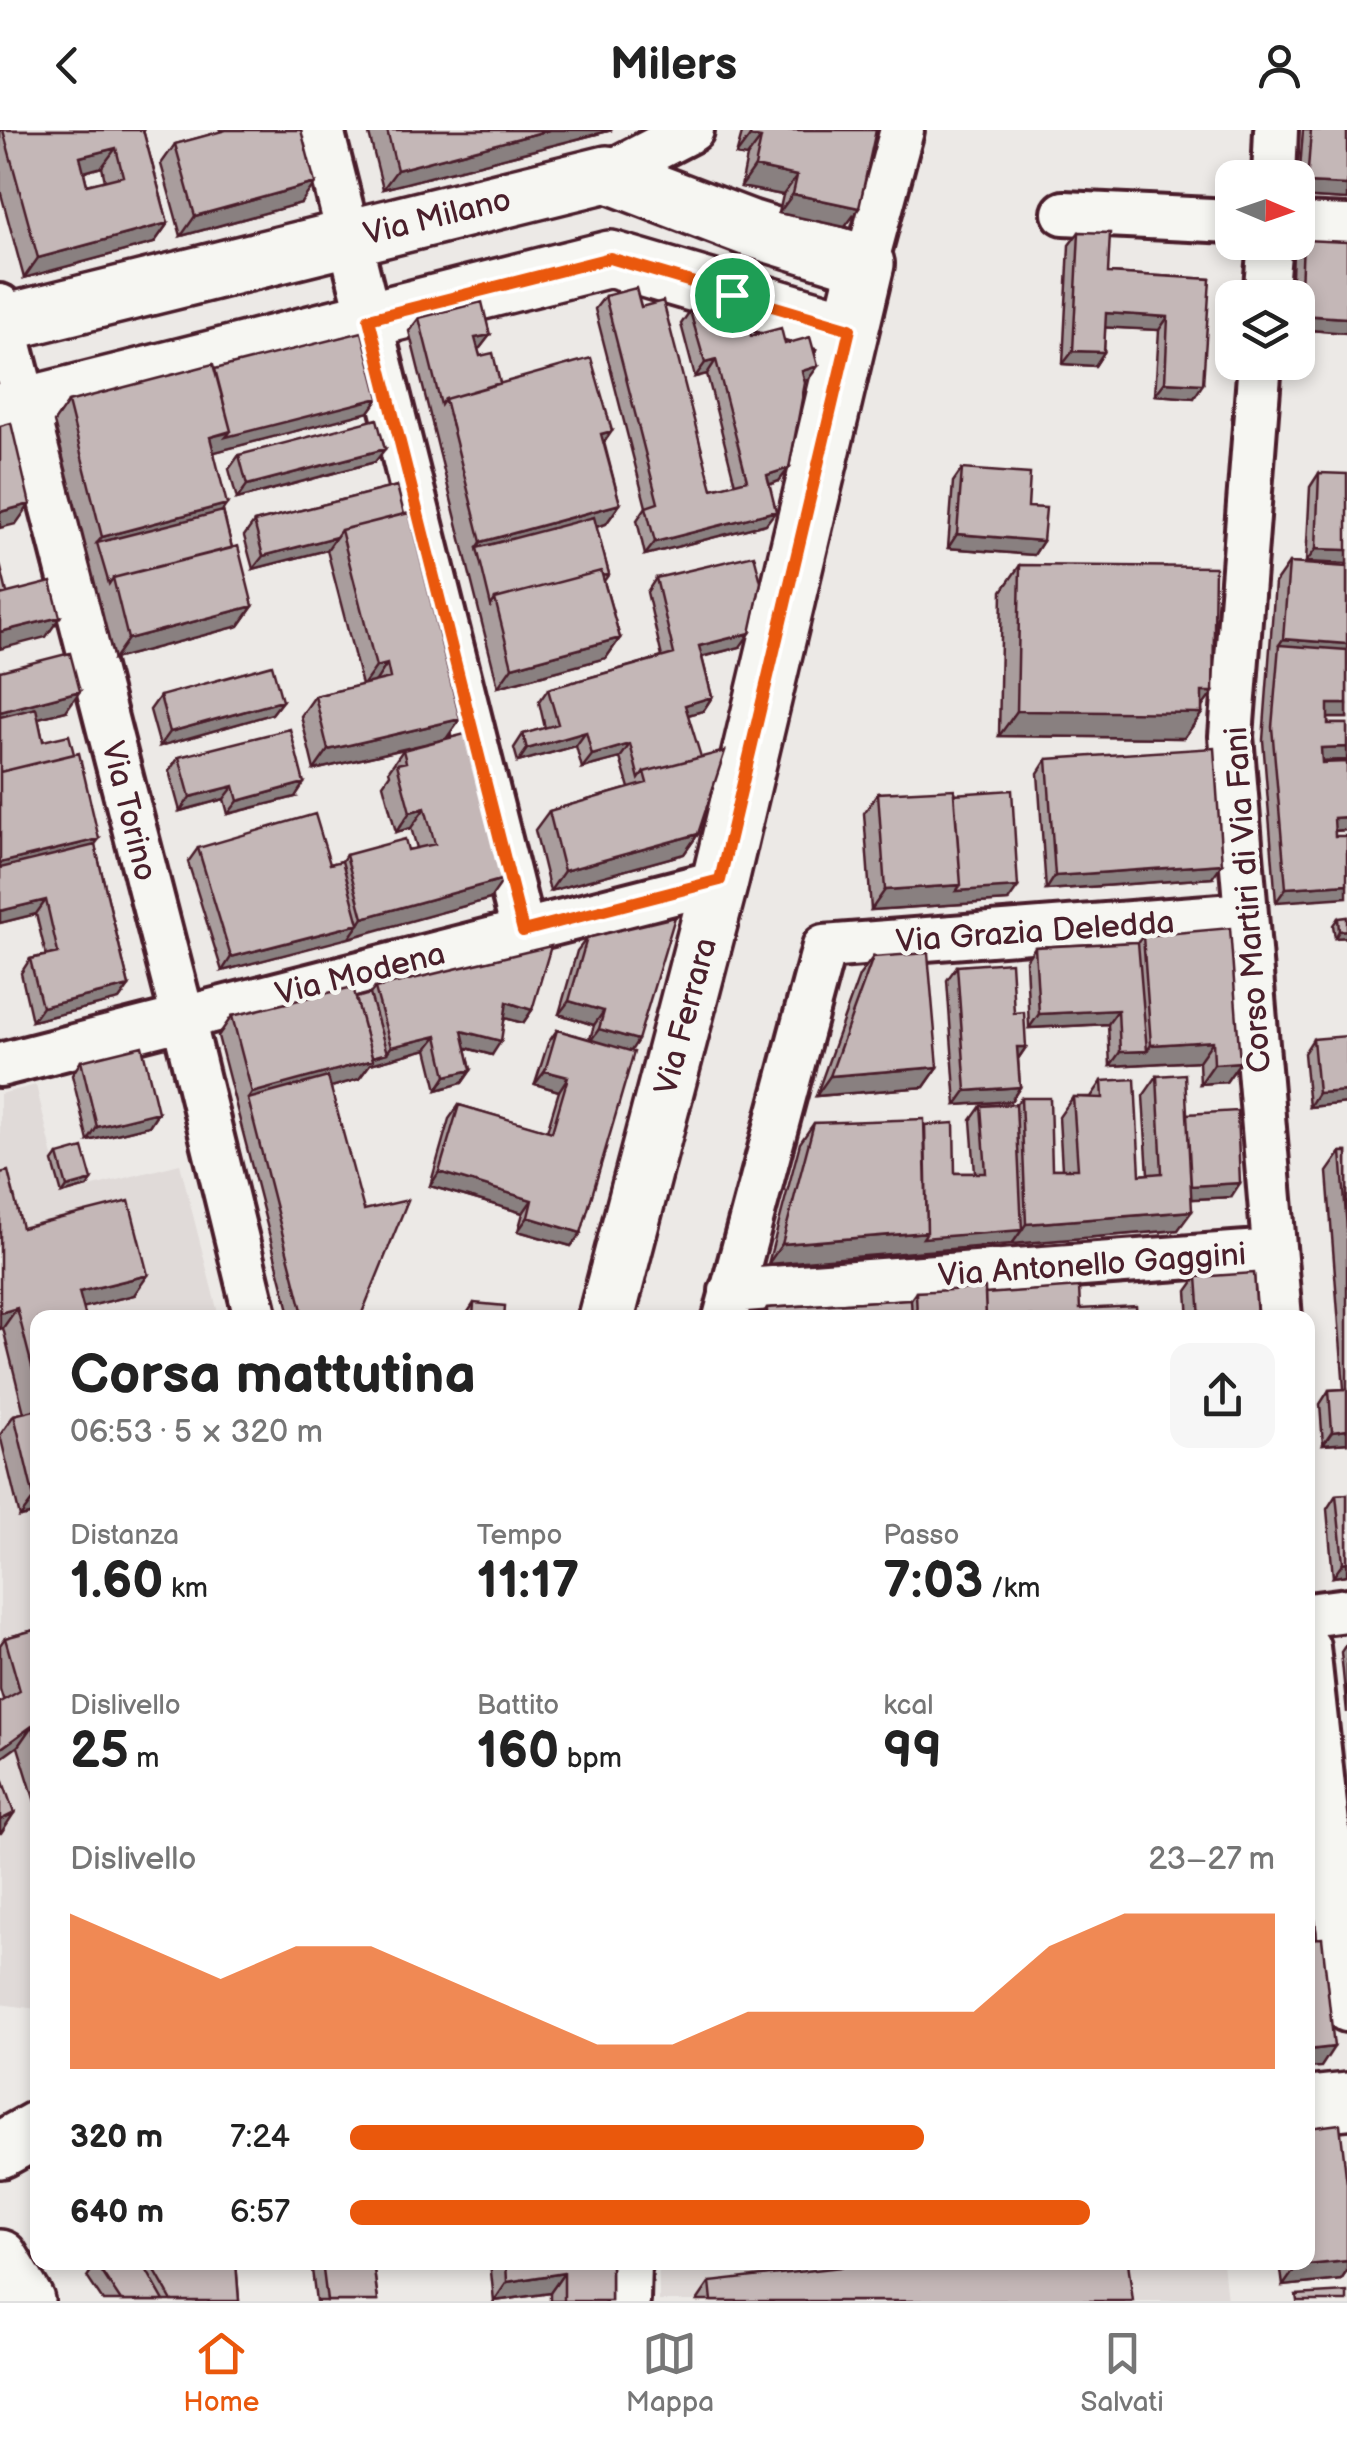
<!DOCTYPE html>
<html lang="it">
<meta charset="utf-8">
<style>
:root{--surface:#fff;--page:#f6f6f6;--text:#222;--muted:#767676;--line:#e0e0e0;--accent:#ea580c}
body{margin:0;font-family:"Balsamiq Sans",sans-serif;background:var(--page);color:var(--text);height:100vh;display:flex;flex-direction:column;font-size:38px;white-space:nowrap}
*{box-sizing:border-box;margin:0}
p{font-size:32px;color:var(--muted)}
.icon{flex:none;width:55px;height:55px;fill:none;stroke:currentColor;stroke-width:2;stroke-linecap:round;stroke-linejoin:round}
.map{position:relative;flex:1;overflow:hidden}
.panel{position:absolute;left:30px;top:1180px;width:1285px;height:960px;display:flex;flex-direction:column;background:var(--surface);border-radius:20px;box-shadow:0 5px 15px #0003}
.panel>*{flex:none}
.needle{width:65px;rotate:92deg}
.controls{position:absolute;left:1215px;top:30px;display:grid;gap:20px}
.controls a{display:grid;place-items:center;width:100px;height:100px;border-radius:20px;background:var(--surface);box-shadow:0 5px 15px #0003;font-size:50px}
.pin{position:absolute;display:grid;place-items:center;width:85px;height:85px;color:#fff;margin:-42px;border:5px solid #fff;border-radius:50%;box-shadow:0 2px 10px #0007}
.round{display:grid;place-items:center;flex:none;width:105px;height:105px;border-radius:20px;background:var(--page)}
.head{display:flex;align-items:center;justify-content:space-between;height:170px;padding:0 40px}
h1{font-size:55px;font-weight:800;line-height:75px}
.stats{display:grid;grid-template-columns:repeat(3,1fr);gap:15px;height:170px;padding:10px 40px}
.stats div{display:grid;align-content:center}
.stats b{font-size:50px;font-weight:800}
.stats small{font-size:28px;font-weight:400}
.stats p{font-size:28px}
.chart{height:280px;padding:20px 40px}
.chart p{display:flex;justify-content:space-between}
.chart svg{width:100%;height:180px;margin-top:10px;fill:var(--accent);opacity:.7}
ul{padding:0 40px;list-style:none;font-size:32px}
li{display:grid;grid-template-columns:160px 120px 1fr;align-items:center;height:75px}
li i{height:25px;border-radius:12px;background:var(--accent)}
header{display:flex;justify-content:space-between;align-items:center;height:130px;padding:0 40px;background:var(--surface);font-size:45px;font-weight:800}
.menu{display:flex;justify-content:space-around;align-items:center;height:140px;border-top:2px solid var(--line);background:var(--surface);font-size:28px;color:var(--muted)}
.menu a{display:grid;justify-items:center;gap:5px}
.menu .selected{color:var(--accent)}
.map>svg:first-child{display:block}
</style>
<header><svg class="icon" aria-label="back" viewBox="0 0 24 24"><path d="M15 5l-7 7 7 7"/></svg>Milers<svg class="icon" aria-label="person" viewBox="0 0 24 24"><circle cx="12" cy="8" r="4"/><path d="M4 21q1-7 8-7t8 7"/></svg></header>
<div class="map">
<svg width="1347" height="2171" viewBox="0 0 1347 2171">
<rect width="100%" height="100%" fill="#ece9e6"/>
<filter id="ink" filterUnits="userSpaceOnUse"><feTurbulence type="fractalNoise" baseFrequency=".01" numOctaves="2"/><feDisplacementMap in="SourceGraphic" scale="20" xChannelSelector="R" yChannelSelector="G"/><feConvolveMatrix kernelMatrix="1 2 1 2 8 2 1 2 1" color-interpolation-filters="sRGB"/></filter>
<g filter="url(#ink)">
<path fill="#e0dad8" d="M36 955 62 1064 180 1034 219 1187 38 1188 37 1879 0 1874V964Z
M659 2132 1223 2133 1227 2171H659Z"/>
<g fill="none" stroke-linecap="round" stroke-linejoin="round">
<defs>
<path id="street" d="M322 0 523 801
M607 44 692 0
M1274 48 1276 0
M1064 83 1232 91
M1298 95 1347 97
M866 134 902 0
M1265 168 1270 112
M0 176 183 888 256 1188
M1260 232 1231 606 1280 1188
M0 935 720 751
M731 1161 1274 1121
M725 1188 824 817 1246 784
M1308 1485 1347 1480
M1308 1517 1347 1880
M628 2171 629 2132"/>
<path id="secondary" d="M0 194 607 44 749 98 866 134 720 751 606 1188
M0 282 610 129 850 199
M1308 1975 1347 1971
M0 2020 38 1999
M0 2128 26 2171"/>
</defs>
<use href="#street" stroke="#4a1f2b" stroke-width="50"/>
<use href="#secondary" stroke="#4a1f2b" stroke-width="62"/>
<use href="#street" stroke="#f6f6f2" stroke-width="42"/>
<use href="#secondary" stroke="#f6f6f2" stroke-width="55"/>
</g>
<path fill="#a99d9d" stroke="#4a1f2b" stroke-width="2.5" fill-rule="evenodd" d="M0 0H143L168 93 154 113 24 148 0 60ZM102 37 105 51 87 55 84 42Z
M220 0H301V73L181 106 161 34 175 14 221 2Z
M368 0H612L383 59Z
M743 0H876L845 97 779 83 783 65 741 57 747 27 736 25Z
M1303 0H1347V70L1298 67Z
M1079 102 1108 143 1210 149 1194 268 1155 265 1159 200 1105 197 1104 222 1095 236 1063 234 1069 115Z
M1303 110 1347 203 1298 199V168H1291L1293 123Z
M605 166 641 177 712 359 735 354 707 244 695 247 681 194 690 181 722 193 751 206 785 214 808 250 804 251 789 338 779 351 769 355 766 394 645 425 637 390 646 377 595 179Z
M419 188 490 205 480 218 478 219 480 226 500 253 604 312 620 374 606 394 596 397 609 444 604 451 620 508 606 528 498 557 409 201Z
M215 239 379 268 369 282 214 322 223 381 232 418 253 476 239 496 114 529 54 292 68 272Z
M239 325 375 332 237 369 229 339Z
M962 339 1028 377 1043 411 1034 425 948 418 953 352Z
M1319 343 1347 434 1306 432 1310 357Z
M397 356 447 608 490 769 222 841 188 732 198 718 330 734 342 731 346 725 408 720 417 718 411 698 396 702 383 654 390 644 389 640 403 620 434 612 314 640 301 586 315 566 362 555 327 420 253 439 244 406 254 392Z
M1289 433 1347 437V588H1328V594H1347V630L1322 631V633L1347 632V700L1335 701 1276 772 1263 610 1275 453Z
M1020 435 1202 578V583L1184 608 999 606 1002 461Z
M656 448 740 517 702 527 712 567 703 581 688 585 698 704 684 724 550 761 535 700 549 681 629 658 620 628 582 638 576 616 518 632 514 618 523 604 545 598 539 572 548 559 662 527 647 462Z
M0 541 66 581 38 588 43 611 95 715 129 856 119 870 32 891 21 843 30 829 46 825 36 784 0 793Z
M160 566 282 571 272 584 160 616 150 580Z
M179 627 295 667 228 684 224 669 180 681 169 641Z
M1047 629 1212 748 1046 760 1038 643Z
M878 663 954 664 1008 771 871 780 864 683Z
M1338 788 1347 807 1335 808 1333 795Z
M1143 806 1240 932 1226 952 1200 954 1199 931 1110 936 1108 894 1029 898 1026 830 1035 817 1138 812Z
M587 808 631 921 581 1103 571 1116 518 1101 523 1083 430 1056 449 989 459 975 547 1001 559 961 535 954 548 913 557 900 590 909 594 895 559 884 577 821Z
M873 827 938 937 924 957 816 966 859 846Z
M957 836 1014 883 1026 917 1018 929 1020 957 1011 971 956 975 947 850Z
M375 858 532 880 523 893 505 888 492 925 466 918 471 940 462 953 437 960 427 919 370 934 359 949 331 957 360 1188H291L218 906 232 886 356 868 370 864Z
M1313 909 1347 973 1309 977 1304 923Z
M81 931 158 982 149 996 88 1011 72 945Z
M1157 946 1187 984 1231 1067 1191 1069 1178 1100 768 1134 800 1013 814 993 925 995 955 1043H975L971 990 981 976 1016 974 1021 968 1052 1039H1062L1059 987 1073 967H1091L1102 951 1140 1045 1148 1044 1143 966Z
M1341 1022H1347V1313L1323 1315 1320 1274 1329 1260 1344 1259 1327 1042Z
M58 1025 92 1050 87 1057 62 1064 53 1032Z
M22 1098 134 1165 38 1188V1383L20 1387 0 1305 14 1285 24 1283 3 1198Z
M1197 1147 1257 1188H1189L1187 1161Z
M916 1162 985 1164 1137 1188H760L767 1178 911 1169Z
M474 1173 504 1188H464Z
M1347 1364V1445L1333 1447 1327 1379 1336 1365Z
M38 1499V1675H36L0 1559V1515L5 1508Z
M1347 1513V1583L1341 1522Z
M1347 2054V2141L1341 2150 1283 2156 1280 2132H1308Z
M102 2132H236L239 2171H103L87 2147 96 2133Z
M311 2132H373L378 2171H316Z
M490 2132H611V2171H550V2163L494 2171Z
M710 2152 1133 2171H697Z"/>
<path fill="#898080" stroke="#4a1f2b" stroke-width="2.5" d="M550 0H612L383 59 397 40Z
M750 6 761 8 747 27 736 25Z
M116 18 102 37 66 47 80 27Z
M755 37 797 46 783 65 741 57Z
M315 53 301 73 181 106 195 86Z
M1307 53 1347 55V70L1298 67Z
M793 64 859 78 845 97 779 83Z
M168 93 154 113 24 148 38 128Z
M1106 183 1168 187 1159 200 1097 197Z
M1300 185 1347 188V203L1298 199V188Z
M490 205 480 218 465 222 475 208Z
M1073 221 1104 222 1095 236 1063 234Z
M716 230 707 244 695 247 705 233Z
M818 236 808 250 792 254 802 241Z
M1165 252 1203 254 1194 268 1155 265Z
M379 268 369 282 196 327 210 307Z
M612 301 598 321 601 304Z
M385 319 375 332 237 369 247 355Z
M789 338 779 351 757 359 767 345Z
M30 374 16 394 0 398V382Z
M227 374 213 394 97 413 102 407Z
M620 374 606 394 480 429 477 418 481 412Z
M776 381 766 394 645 425 655 412Z
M957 404 1043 411 1034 425 948 418Z
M336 407 327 420 253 439 263 426Z
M1316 419 1347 420V434L1306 432Z
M253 476 239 496 114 529 128 509Z
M60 487 46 507 0 519V502Z
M750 503 740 517 689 530 699 516Z
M620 508 606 528 498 557 512 537Z
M1283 509 1347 514V535L1279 515Z
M387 534 374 554 362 557 376 537Z
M80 561 66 581 0 598V582Z
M1202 562H1213L1198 583H1202L1184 608 999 606 1017 581Z
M712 567 703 581 676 588 685 575Z
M282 571 272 584 160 616 170 602Z
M1328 574H1347V588H1319Z
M460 589 446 609 314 640 328 620Z
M586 602 576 616 518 632 527 619Z
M630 614 620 628 582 638 592 625Z
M1347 617V630L1311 631 1321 618Z
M304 653 295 667 228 684 238 671Z
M234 656 224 669 180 681 190 667Z
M425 678 411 698 396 702 410 682Z
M1347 687V700L1324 701 1334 688Z
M698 704 684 724 550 761 564 741Z
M99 709 85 728 0 749V733Z
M1222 734 1212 748 1046 760 1055 746Z
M504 749 490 769 349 808 363 788Z
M1347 754V767L1276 772 1286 758Z
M961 755 1018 757 1008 771 871 780 885 760Z
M46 770 36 784 0 793V781Z
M359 794 349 808 222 841 231 827Z
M1347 800V807L1335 808 1339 801Z
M129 856 119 870 32 891 42 877Z
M569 871 604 881 594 895 559 884Z
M507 872 532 880 523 893 498 886Z
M1118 880 1108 894 1029 898 1039 884Z
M599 899 638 910 629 924 589 913Z
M462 901 501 911 492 925 453 914Z
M437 906 427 919 370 934 359 949 251 980 248 969 252 963 387 923 391 917Z
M1213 911 1199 931 1110 936 1120 922 1147 921 1151 915Z
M1017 917H1026L1017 930Z
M1240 932 1226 952 1200 954 1214 934Z
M938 937 924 957 816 966 830 946Z
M471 940 462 953 437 960 446 946Z
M545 941 568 947 559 961 535 954Z
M1020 957 1011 971 956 975 966 961Z
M1347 961V973L1309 977 1318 963Z
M158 982 149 996 88 1011 97 997Z
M439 1042 532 1070 523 1083 430 1056Z
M92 1050 87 1057 62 1064 67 1057Z
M1240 1053 1231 1067 1176 1070 1186 1056Z
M1192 1081 1178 1100 1012 1114 1026 1094Z
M528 1087 581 1103 571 1116 518 1101Z
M1022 1100 1012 1114 768 1134 782 1114 927 1102Z
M148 1145 134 1165 66 1182 79 1162Z
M17 1178 3 1198 0 1199V1183Z
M1347 1300V1313L1323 1315 1332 1302Z
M38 1367V1383L20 1387 34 1368Z
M1347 1432V1445L1333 1447 1343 1433Z
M32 1596 18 1616 0 1629V1619Z
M14 1683 1 1703H0V1690Z
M1334 1917 1321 1937 1308 1938V1920Z
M1347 2131V2141L1341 2150 1283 2156 1297 2136Z
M564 2143 550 2163 494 2171 507 2152Z"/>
<path fill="#c4b7b7" stroke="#4a1f2b" stroke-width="2.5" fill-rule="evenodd" d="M3 0H143L168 93 38 128ZM116 18 123 46 87 55 80 27Z
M226 0H301L315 53 195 86 175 14Z
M387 0H550L397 40Z
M752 0H876L859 78 793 64 797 46 755 37 761 8 750 6Z
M1311 0H1347V55L1307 53Z
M1079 102 1110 103 1108 143 1210 149 1203 254 1165 252 1168 187 1106 183 1104 222 1073 221Z
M1303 110 1347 112V188L1300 185Z
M636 158 641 177 663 171 712 359 747 350 716 230 705 233 690 181 717 173 722 193 746 186 751 206 781 198 785 214 810 207 818 236 802 241 805 253 789 338 767 345 776 381 655 412 646 377 658 373 605 166Z
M482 172 490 205 475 208 480 226 493 223 500 253 445 269 441 275 419 188Z
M362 202 379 268 226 307 231 301 215 239Z
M591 228 612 301 601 304 620 374 481 412 445 269Z
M213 234 231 301 210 307 227 374 102 407 68 272Z
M377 289 385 319 247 355 239 325Z
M11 293 30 374 0 382V296Z
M962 339 1030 344 1028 377 1046 378 1043 411 957 404Z
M1319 343 1347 344V420L1316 419Z
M397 356 404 384 341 400 336 407 263 426 254 392Z
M223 381 232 418 113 448 109 454 97 413Z
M409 383 460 589 328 620 315 566 390 548 387 534 376 537 341 400Z
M594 387 609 444 603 446 601 441 495 469 491 476 477 418Z
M238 416 253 476 128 509 113 448Z
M754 425 761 452 750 503 699 516 712 567 685 575 701 627 644 642 639 649 630 614 592 625 586 602 527 619 523 604 558 594 548 559 674 524 656 448Z
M1289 433 1347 437V514L1283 509Z
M0 434 7 463 0 465Z
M1020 435 1215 437 1213 562H1202V583L1017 581Z
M601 441 620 508 512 537 495 469Z
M51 452 60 487 0 502V465Z
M1279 515 1347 520V574H1328V594H1347V617L1321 618 1322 633 1347 632V687L1334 688 1335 706H1347V754L1286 758 1272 597Z
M70 523 80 561 0 582V541Z
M272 535 282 571 170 602 160 566Z
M36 578 43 611 69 605 74 624 0 642V587Z
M290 599 304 653 238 671 234 656 190 667 179 627Z
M465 604 504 749 363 788 346 725 405 709 408 720 435 714 425 678 410 682 397 634 406 632 403 620Z
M1214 618 1222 734 1055 746 1047 629Z
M725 621 698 704 564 741 549 681 647 653 644 642Z
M79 623 99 709 0 733V642Z
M954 659 961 755 885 760 878 663Z
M1012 660 1018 757 956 761 961 755 954 664Z
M315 684 330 734 342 731 359 794 231 827 198 718Z
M95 715 129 856 42 877 30 829 58 823 46 770 0 781V738Z
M675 787 638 910 599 899 604 881 569 871 587 808Z
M1347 787V800L1339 801 1338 788Z
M1230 798 1240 932 1214 934 1213 911 1151 915 1143 806Z
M1138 812 1147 921 1120 922 1118 880 1039 884 1035 817Z
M551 816 532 880 507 872 501 911 462 901 471 940 446 946 437 906 391 917 375 858Z
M928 823 938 937 830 946 873 827Z
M1011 832 1014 883 1024 882 1026 917H1017L1020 957 966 961 957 836Z
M353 857 373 930 252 963 232 886Z
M370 864 387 923 372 927 356 868Z
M557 900 634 922 581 1103 528 1087 532 1070 439 1042 459 975 552 1002 568 947 545 941Z
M1347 906V961L1318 963 1313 909Z
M142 916 158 982 97 997 81 931Z
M1185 944 1192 1081 1026 1094 1021 968H1050L1052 1039H1078L1073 967 1103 968 1102 951 1135 949 1140 1045 1162 1043 1157 946Z
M328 947 364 1080 408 1070 360 1188H304L248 969Z
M1016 974 1022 1100 923 1108 927 1102 925 995 954 993 955 1043H986L981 976Z
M1237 981 1240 1053 1191 1056 1187 984Z
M924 989 927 1102 782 1114 814 993Z
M83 1018 92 1050 67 1057 58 1025Z
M1341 1022H1347V1099Z
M8 1041 22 1098 129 1071 148 1145 79 1162 86 1188H38V1260L17 1178 0 1183V1043Z
M1254 1143 1257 1188H1200L1197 1147Z
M1079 1157 1080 1179 1136 1176 1137 1188H1032V1186L986 1188 985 1164Z
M985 1158 986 1188H917L916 1162Z
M911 1169 912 1188H767V1178Z
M474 1173 505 1176 504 1188H473Z
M1347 1259V1300L1332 1302 1329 1260Z
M38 1279V1367L34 1368 14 1285Z
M1347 1364V1432L1343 1433 1336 1365Z
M38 1499V1615L32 1596 0 1619V1572L20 1561 5 1508Z
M0 1643 14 1683 0 1690Z
M1308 1677 1315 1741 1308 1742Z
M1310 1747 1317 1808 1308 1809V1748Z
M1322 1808 1334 1917 1308 1920V1809Z
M1340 1994 1347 2054V2131L1297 2136 1296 2132H1308V1998Z
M142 2132 164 2171H121L96 2133Z
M150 2132H236L239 2171H172Z
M322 2132H373L378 2171H327Z
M506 2132H611V2171H564V2143L507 2152Z
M885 2132H1128L1133 2171H712L710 2152Z
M1347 2162V2171H1297L1296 2165Z"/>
</g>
<g fill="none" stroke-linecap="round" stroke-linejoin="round" filter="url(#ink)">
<defs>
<path id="route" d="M610 128 850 199 720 750 523 801 369 189Z"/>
</defs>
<use href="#route" stroke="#fff" stroke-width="20"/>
<use href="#route" stroke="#ea580c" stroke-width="12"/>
</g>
<g text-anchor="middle" stroke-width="9" stroke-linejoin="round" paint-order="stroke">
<g font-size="32" fill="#4a1f2b" stroke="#f6f6f2">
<text transform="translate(437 86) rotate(-14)" y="11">Via Milano</text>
<text transform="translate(130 681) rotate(76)" y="11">Via Torino</text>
<text transform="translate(1247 770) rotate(-94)" y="11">Corso Martiri di Via Fani</text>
<text transform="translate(1035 801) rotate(-4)" y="11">Via Grazia Deledda</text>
<text transform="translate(360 843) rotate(-14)" y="11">Via Modena</text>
<text transform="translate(685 886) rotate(-75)" y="11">Via Ferrara</text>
<text transform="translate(1092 1134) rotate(-4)" y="11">Via Antonello Gaggini</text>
</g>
</g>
</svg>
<div class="controls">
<a><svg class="needle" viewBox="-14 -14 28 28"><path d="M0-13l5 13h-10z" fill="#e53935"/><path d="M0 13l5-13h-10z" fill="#767676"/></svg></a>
<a><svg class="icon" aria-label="layers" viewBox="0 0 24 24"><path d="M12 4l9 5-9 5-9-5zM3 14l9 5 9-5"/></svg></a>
</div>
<div class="pin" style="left:732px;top:165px;background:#1e9e55"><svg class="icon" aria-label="arrive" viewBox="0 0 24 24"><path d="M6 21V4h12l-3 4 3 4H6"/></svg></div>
<section class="panel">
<div class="head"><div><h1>Corsa mattutina</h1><p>06:53 · 5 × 320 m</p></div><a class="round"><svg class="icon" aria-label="share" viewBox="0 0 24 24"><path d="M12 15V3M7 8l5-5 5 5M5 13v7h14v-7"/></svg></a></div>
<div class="stats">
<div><p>Distanza</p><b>1.60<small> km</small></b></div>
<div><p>Tempo</p><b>11:17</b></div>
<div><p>Passo</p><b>7:03<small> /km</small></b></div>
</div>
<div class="stats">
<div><p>Dislivello</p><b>25<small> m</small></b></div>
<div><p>Battito</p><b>160<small> bpm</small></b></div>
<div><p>kcal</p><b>99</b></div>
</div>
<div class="chart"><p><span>Dislivello</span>23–27 m</p>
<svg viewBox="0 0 160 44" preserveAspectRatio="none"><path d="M0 44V6L10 14L20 22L30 14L40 14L50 22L60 30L70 38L80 38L90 30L100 30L110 30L120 30L130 14L140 6L150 6L160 6V44z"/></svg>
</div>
<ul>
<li><b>320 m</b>7:24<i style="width:62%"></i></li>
<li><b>640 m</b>6:57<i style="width:80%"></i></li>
</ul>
</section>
</div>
<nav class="menu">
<a class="selected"><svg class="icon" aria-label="home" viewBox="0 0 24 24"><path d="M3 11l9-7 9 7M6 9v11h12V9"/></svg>Home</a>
<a><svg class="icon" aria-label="map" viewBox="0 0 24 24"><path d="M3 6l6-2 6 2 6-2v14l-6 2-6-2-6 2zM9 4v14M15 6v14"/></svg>Mappa</a>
<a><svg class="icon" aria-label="saved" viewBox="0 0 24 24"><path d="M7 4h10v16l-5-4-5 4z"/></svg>Salvati</a>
</nav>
